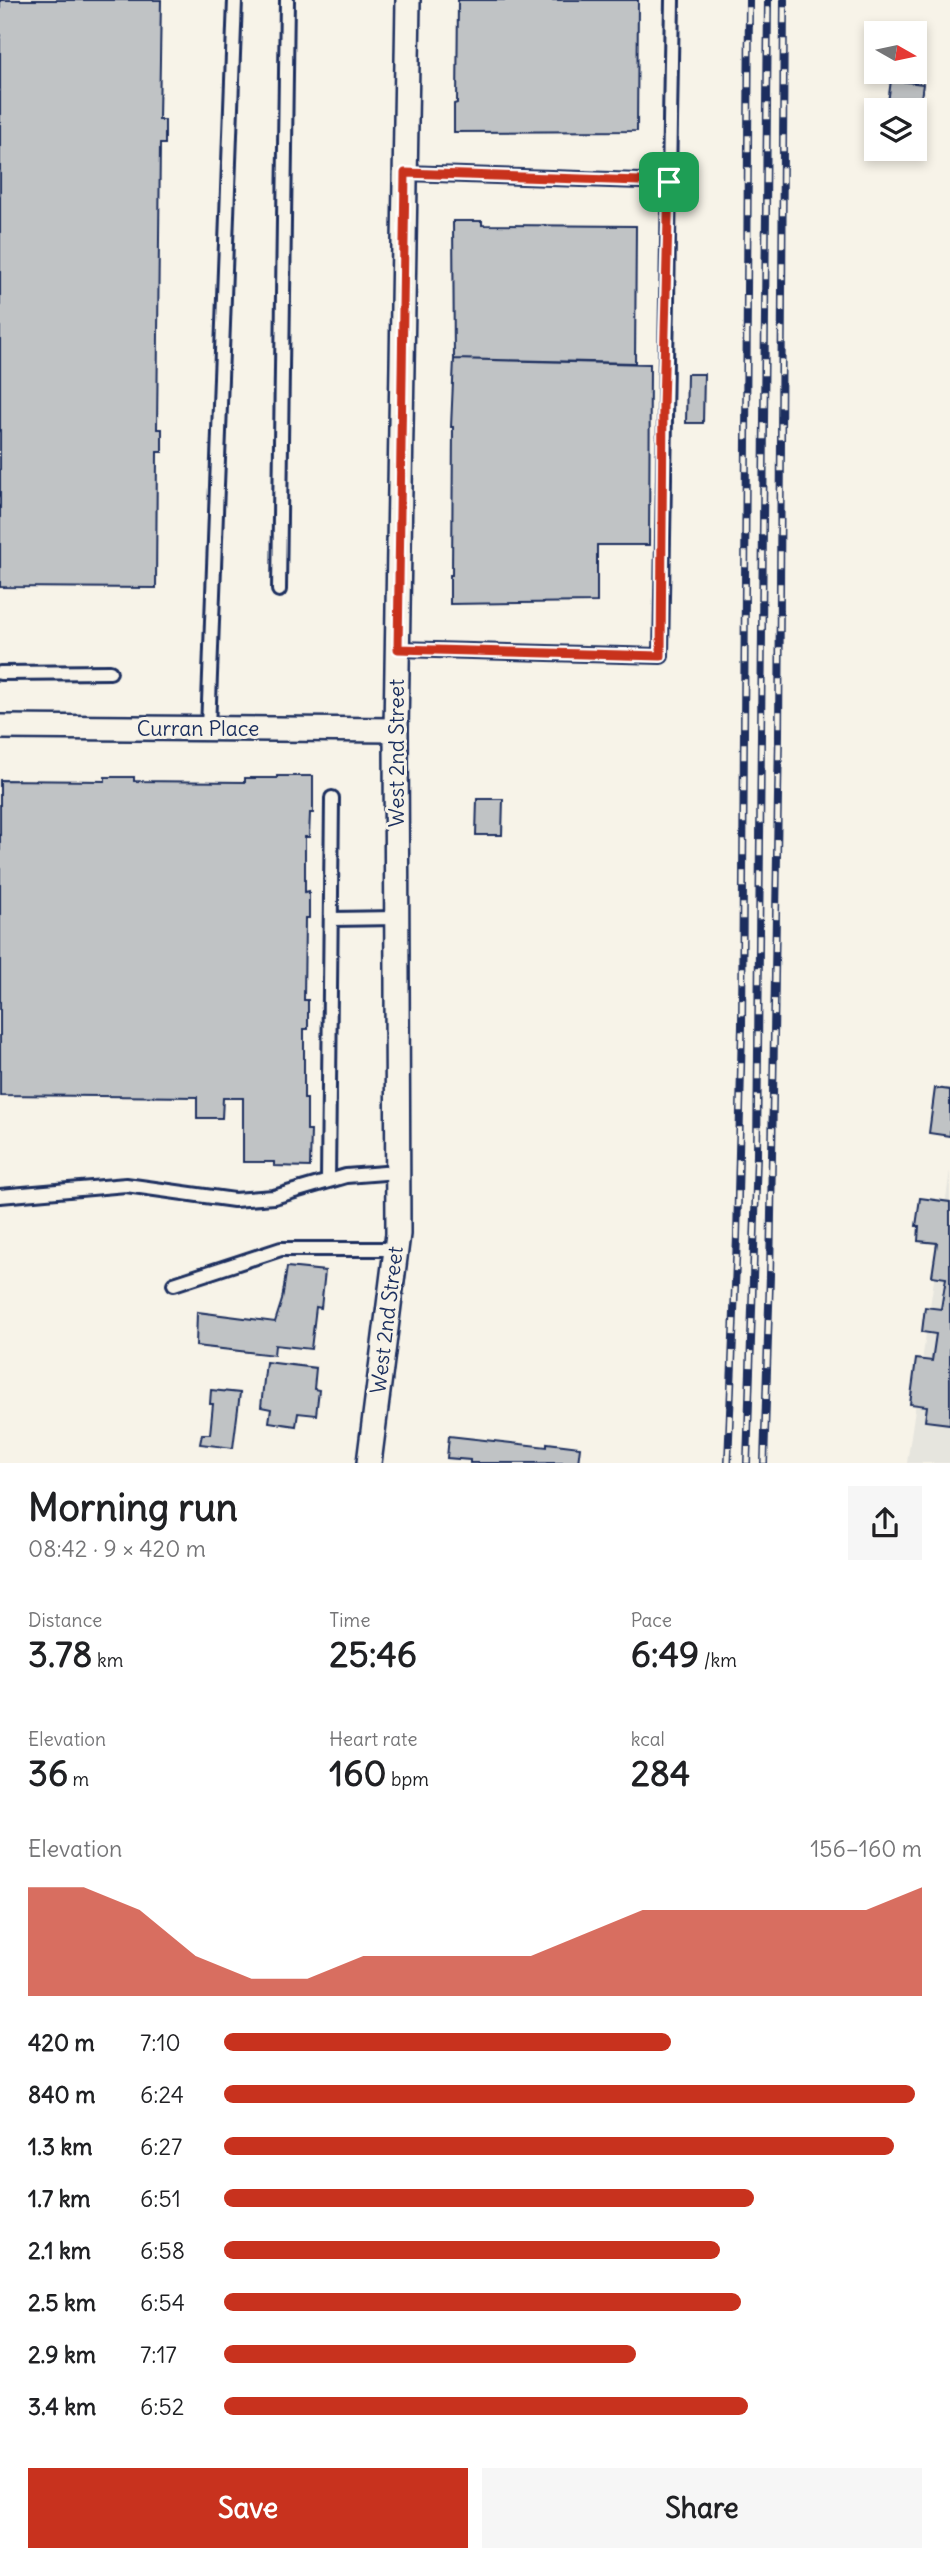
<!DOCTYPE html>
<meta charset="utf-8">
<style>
:root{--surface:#fff;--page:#f6f6f6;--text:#202124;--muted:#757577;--accent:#c8321e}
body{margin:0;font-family:Delius,sans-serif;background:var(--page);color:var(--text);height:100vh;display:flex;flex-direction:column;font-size:26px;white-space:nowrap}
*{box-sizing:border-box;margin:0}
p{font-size:23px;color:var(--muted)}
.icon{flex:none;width:38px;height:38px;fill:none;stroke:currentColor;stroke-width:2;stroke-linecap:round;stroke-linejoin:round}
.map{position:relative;height:1463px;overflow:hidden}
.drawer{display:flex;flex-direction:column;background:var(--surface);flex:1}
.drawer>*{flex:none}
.needle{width:46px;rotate:99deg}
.tools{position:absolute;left:864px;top:21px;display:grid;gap:14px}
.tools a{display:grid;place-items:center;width:63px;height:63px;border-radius:0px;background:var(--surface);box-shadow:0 4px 10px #0003;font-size:35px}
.pin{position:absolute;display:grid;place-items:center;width:60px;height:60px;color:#fff;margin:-30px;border-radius:14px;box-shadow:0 4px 10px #0006}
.round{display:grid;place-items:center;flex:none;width:74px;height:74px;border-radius:0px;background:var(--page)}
.headline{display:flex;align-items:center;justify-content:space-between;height:119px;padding:0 28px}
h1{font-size:38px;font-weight:700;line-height:52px}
.stats{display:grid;grid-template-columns:repeat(3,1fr);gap:10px;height:119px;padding:7px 28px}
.stats div{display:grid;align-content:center}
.stats b{font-size:35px;font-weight:700}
.stats small{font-size:19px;font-weight:400}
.stats p{font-size:19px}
.chart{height:196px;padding:14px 28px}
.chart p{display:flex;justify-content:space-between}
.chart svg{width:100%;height:126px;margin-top:7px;fill:var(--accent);opacity:.7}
.primary-button{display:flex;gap:14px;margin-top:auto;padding:14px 28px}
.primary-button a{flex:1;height:80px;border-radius:0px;background:var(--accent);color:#fff;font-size:28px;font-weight:700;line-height:80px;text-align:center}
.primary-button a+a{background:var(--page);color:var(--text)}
ul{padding:0 28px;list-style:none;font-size:23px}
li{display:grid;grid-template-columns:112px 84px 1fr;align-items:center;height:52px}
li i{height:18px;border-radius:9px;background:var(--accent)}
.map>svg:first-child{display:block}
</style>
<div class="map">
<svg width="950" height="1463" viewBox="0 0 950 1463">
<rect width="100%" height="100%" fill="#f7f3e8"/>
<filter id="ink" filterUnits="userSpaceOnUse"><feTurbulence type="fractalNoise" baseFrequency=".0143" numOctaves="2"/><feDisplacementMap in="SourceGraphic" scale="14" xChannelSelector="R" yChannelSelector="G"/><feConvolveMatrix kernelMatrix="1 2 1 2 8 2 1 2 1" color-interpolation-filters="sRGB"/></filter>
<g filter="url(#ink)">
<path fill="#e6e5de" d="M950 1171V1463H907Z"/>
<path fill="#c0c3c5" stroke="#1b2f5e" stroke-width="2" d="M0 0H161L159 120H165V144H160L157 429H162V452H157L156 588 0 587Z
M458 0H638L637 131 454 132V104L457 103Z
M891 80 923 84 916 135 915 110H887Z
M453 221H482V225L636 226 635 363 454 359Z
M454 359 650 364 649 545H597V602L450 604V575H452L453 427H451Z
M687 374H704L703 423H686Z
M277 776H313V813H310L309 837H305V892L309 891V918H305L304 1000H308V1029H304V1099H307V1130H311L310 1167 274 1166V1162H243V1098H223L222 1118H197V1097L0 1095V780L105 781V777H134V781L245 782V778H277Z
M477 799H503L502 835H476Z
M935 1088 950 1090V1136L929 1133Z
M920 1198 950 1202V1424L925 1421 927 1406 910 1404 916 1359 932 1361 936 1334 922 1332 925 1307 941 1309 946 1278 932 1276 937 1243 918 1241 919 1226H916Z
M287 1267 325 1271 321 1308 316 1307 311 1349 275 1345 274 1355 196 1346 197 1312 275 1322 282 1300Z
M266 1362 316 1368 314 1389 319 1390 316 1415 298 1413 296 1426 269 1422 271 1409 261 1407Z
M211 1390 240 1393 233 1448 200 1444 202 1434H210L213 1404H210Z
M449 1436 547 1447V1443L580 1447 578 1463H470V1460L447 1458Z"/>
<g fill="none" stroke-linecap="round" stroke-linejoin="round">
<defs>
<path id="lane" d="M669 182 672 0
M279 590 287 0
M398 649 661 656 669 182 405 173
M0 673 110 672
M208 729 235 0
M332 919 397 918
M328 1181 332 798
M0 1196 126 1185 234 1200 274 1197 346 1176 397 1172
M174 1284 281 1249H396"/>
<path id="street" d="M0 727 396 730
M369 1463 398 1234 396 730 408 0"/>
</defs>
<use href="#lane" stroke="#1b2f5e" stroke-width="18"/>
<use href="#street" stroke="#1b2f5e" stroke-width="28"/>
<use href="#lane" stroke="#f7f3e8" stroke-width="12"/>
<use href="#street" stroke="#f7f3e8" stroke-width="23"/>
<defs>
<path id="rail" d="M728 1463 737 1237 742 1026 749 0
M747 1463 757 1155 768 0
M764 1463 770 1275 779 735 784 0"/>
</defs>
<use href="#rail" stroke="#1b2f5e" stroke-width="8"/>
<use href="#rail" stroke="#f7f3e8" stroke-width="5" stroke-dasharray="16" stroke-linecap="butt"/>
</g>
</g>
<g fill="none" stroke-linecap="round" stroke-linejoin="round" filter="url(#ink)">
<defs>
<path id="route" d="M405 173 669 182 663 407 661 656 398 649Z"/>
</defs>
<use href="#route" stroke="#fff" stroke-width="14"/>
<use href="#route" stroke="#c8321e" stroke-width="9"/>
</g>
<g text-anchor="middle" stroke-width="6" stroke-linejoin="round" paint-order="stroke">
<g font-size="21" fill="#1b2f5e" stroke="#f7f3e8">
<text x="198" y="736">Curran Place</text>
<text transform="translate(397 753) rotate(-90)" y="7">West 2nd Street</text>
<text transform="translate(387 1320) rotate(-83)" y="7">West 2nd Street</text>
</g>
</g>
</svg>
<div class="tools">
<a><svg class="needle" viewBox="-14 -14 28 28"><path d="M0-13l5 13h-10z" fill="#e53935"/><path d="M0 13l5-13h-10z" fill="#757577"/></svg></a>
<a><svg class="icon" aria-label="layers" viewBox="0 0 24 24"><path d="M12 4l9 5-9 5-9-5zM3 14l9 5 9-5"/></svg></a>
</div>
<div class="pin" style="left:669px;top:182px;background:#1e9e55"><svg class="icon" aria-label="arrive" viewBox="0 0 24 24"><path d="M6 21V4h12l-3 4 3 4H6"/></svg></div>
</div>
<section class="drawer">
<div class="headline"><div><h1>Morning run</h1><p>08:42 · 9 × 420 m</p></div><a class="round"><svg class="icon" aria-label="share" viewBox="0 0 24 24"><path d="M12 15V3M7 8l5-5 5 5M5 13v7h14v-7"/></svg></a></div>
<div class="stats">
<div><p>Distance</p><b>3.78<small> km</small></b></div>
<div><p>Time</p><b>25:46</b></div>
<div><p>Pace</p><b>6:49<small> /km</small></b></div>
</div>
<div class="stats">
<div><p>Elevation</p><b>36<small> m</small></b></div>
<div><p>Heart rate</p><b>160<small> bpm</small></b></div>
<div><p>kcal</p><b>284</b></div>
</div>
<div class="chart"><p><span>Elevation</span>156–160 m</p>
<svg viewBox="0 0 160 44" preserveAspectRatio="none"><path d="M0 44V6L10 6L20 14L30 30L40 38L50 38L60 30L70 30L80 30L90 30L100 22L110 14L120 14L130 14L140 14L150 14L160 6V44z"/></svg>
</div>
<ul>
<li><b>420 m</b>7:10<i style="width:64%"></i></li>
<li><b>840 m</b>6:24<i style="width:99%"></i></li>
<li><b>1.3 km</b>6:27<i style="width:96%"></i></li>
<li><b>1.7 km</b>6:51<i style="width:76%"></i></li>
<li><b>2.1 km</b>6:58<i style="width:71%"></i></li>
<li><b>2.5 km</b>6:54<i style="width:74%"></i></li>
<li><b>2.9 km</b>7:17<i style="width:59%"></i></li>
<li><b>3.4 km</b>6:52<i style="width:75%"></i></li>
</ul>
<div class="primary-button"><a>Save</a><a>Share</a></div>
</section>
